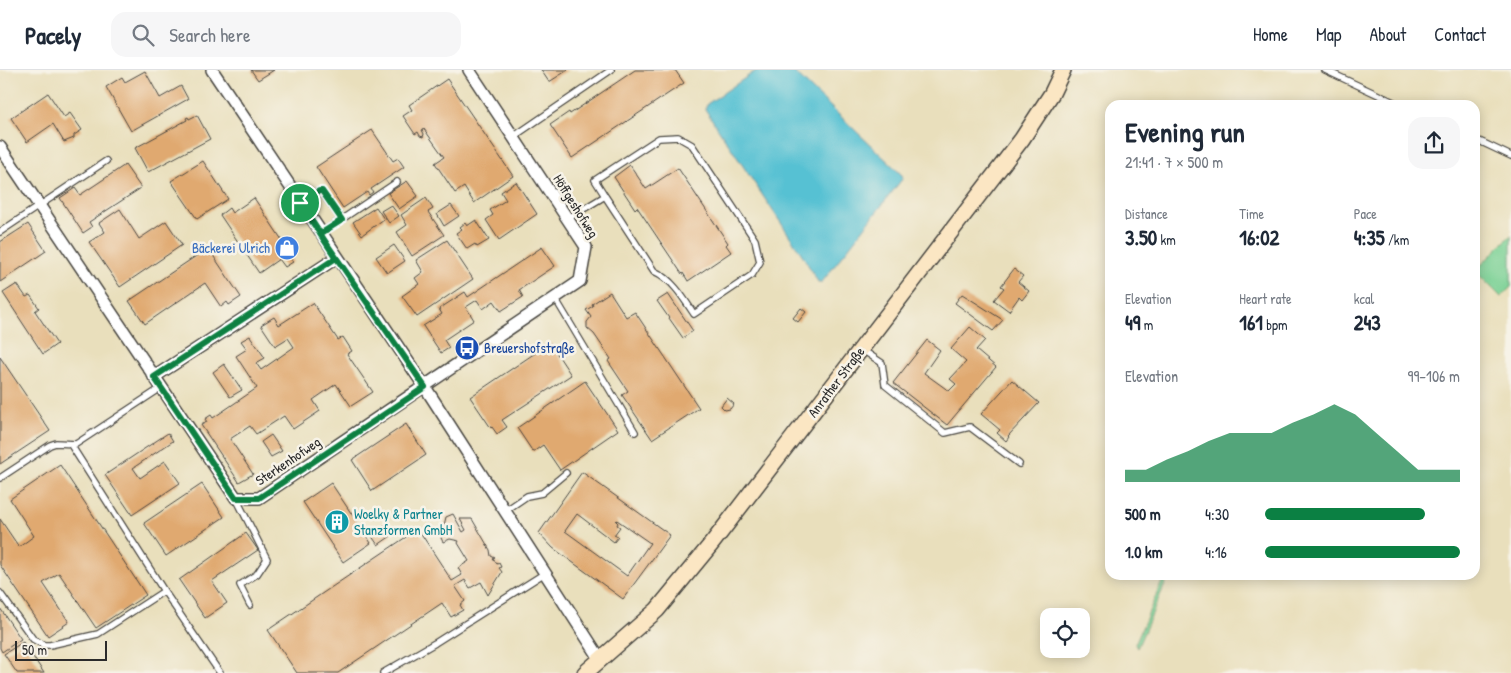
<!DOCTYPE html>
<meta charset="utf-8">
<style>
:root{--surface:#fff;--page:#f6f6f7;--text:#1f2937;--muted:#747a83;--line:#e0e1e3;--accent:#0b8043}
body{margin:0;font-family:"Patrick Hand",sans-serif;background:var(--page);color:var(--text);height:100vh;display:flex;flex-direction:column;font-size:19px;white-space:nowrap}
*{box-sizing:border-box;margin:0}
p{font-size:16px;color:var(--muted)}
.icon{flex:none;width:28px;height:28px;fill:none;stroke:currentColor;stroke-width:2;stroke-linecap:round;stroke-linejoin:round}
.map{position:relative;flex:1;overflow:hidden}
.side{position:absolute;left:1105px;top:30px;width:375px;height:480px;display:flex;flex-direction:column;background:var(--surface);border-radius:15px;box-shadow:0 2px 12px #0003}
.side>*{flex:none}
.fabs{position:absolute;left:1040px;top:538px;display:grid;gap:10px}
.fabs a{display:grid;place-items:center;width:50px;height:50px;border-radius:10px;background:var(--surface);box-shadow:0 2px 12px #0003;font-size:25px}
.scale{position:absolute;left:15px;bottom:12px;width:92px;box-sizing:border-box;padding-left:5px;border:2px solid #2b2b2b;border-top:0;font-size:14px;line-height:18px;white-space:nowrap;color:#2b2b2b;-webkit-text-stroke:4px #f7f3e8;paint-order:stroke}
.pin{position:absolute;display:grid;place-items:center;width:42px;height:42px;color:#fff;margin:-21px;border:2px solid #fff;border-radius:50%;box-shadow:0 1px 5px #0007}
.round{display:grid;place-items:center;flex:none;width:52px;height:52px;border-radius:15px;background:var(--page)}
.headline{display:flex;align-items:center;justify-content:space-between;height:85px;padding:0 20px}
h1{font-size:28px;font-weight:700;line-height:38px}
.stats{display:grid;grid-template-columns:repeat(3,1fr);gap:8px;height:85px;padding:5px 20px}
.stats div{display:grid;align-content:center}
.stats b{font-size:21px;font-weight:700}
.stats small{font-size:14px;font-weight:400}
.stats p{font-size:14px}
.chart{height:140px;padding:10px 20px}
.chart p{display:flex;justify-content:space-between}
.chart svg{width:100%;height:90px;margin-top:5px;fill:var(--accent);opacity:.7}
ul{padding:0 20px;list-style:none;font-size:16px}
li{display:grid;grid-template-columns:80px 60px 1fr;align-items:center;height:38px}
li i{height:12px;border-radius:6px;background:var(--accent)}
header{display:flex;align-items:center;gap:30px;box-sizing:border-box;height:70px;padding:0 25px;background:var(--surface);border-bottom:1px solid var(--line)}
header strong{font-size:24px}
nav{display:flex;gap:28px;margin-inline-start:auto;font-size:18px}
.search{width:350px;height:45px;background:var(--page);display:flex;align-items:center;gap:12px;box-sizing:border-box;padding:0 18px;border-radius:15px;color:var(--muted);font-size:19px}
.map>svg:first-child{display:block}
</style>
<header>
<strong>Pacely</strong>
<div class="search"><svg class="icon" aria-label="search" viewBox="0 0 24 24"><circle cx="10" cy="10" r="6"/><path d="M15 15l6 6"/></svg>Search here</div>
<nav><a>Home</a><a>Map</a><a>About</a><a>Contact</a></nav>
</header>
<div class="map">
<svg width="1511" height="603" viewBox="0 0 1511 603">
<rect width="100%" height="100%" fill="#f7f3e8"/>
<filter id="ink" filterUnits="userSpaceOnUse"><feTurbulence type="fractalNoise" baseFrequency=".02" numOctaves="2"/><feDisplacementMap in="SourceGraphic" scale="10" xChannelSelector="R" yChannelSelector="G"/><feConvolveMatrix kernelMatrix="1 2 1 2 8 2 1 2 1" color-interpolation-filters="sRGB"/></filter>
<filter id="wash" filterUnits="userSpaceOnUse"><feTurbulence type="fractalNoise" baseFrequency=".0096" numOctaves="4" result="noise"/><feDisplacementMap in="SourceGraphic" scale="20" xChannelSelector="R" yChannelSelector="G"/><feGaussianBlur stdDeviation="1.12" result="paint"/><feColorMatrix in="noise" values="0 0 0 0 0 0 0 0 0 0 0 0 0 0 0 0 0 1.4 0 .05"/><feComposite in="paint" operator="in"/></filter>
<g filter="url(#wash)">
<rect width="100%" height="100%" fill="#e9dfbc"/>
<path fill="#7cd195" stroke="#547e60" d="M1511 165V217L1501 227 1475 201Z
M1165 505H1169L1137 578 1135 574Z"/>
<path fill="#57c1d3" stroke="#41767f" d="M757 0H792L902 105 903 108 822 212H818L803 186 705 39 707 34Z"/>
<g id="blocks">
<path fill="#e0a96f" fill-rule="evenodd" d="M251 0H274L258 10Z
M541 0H568L549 12Z
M635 0H675L684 13 572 88 550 55 569 42 570 44Z
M145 1 160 28 181 16 188 29 131 61 106 17 122 7 125 12Z
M447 9 513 106 474 133 464 117 455 123 435 93 444 87 424 59 422 60 424 64 423 67 420 66 418 62 415 64 403 46 412 40 409 35Z
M48 23 64 47 70 43 82 60 74 65V68L64 72 53 54 27 72 11 48Z
M197 45 210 69 148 102 135 78 187 50 186 48 188 47 189 49Z
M372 60 393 91 398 88 404 97 371 119 373 122 369 125 367 122 343 138 316 97Z
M203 91 228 129 197 149 171 111Z
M125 95 141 118 89 152 92 157 83 163 60 128 75 118 80 125Z
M630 95 646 119 678 98 728 173 726 175 731 182 688 211 683 203 682 204 637 137 635 139 614 107Z
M407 111 418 126 399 139 388 123Z
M516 112 537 144 499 170 486 150 493 145 490 140 506 130 501 122Z
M254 128 288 179 287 183 293 192 285 197 279 189 259 203 220 145 229 138 232 143Z
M426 128 433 139 428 142 444 165 412 186 397 162 407 155 401 145Z
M391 135 399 146 389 153 381 141Z
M451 135 459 146 444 156 437 144Z
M376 137 384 149 362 165 353 152Z
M120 139 139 169 166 151 182 175 120 217 89 172 105 162 99 153Z
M476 150 489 170 477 177 475 174 467 179 456 163 462 159 460 157 465 153 467 156Z
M28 154 46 181 0 212V172Z
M447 170 473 209 417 247 402 226 419 214 415 208 423 202 416 190Z
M394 175 405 191 387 203 376 187Z
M542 177 555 196 519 220 523 227 501 241 494 231 483 239 477 230 466 237 474 250 444 270 449 278 441 283 423 256 442 244 439 239 465 222 468 227Z
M208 178 241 227 229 235 227 232 221 237 205 213 145 254 129 231Z
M1014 199 1023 206 1018 212 1029 221 1022 230 1019 227 1009 241 994 230 1004 218 1001 216Z
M17 214 26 227 30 225 39 238 35 241 57 274 43 284 3 223Z
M610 222 626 247 635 242 699 338 652 369 622 325 628 321 608 291 611 289 594 264 587 258V252L591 247 586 240 593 236 592 234Z
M668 224 693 261 683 268 657 231Z
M962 224 970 229 1003 250 993 261 955 233Z
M313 233 338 270 343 267 352 281 347 284 373 322 351 336 336 314 313 330 320 341 293 359 284 346 256 364 250 356 230 369 253 404 239 412 201 355 207 352 205 349 211 345 213 348 257 318 236 286 247 279 241 271 250 266 265 288 256 293 261 300 294 277 288 268 275 276 261 255 274 247 279 255Z
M801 238 806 242 798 252 793 248Z
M970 257 985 270 976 280 996 297 947 355 893 313 927 270 940 280 924 303 949 321 956 314 950 309 966 292 951 279Z
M550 273 571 305 502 350 507 357 497 364 492 357 491 358 470 327Z
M0 287 50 361 0 394Z
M224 294 242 320 230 327 213 302Z
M1012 310 1039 333 1008 366 1009 367 1006 371 997 363 1000 360 981 344Z
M585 311 618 360 560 400 543 375 533 382 517 358Z
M727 328 734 334 730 339 725 340 721 336Z
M406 354 426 385 372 421 352 390Z
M168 363 173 371 133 398 140 408 165 391 180 413 132 445 105 405Z
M271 365 282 381 271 387 261 372Z
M60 395 146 525 96 558 59 503 43 513 69 552 48 566 0 495V449L19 477 34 466 10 429Z
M582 402 670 465 623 529 553 478 539 463ZM577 444 614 472 618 467 614 465 620 457 617 455 618 453 616 451 617 450 650 473 627 506 565 461Z
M331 413 371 473 343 492 303 432Z
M202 414 224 447 166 486 144 453Z
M453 444 463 462 466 460 460 449H472L490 480 491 486 495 488 493 489 497 494 499 493 501 497 499 498 502 502 488 525 481 512 470 518 465 510 455 516 465 531 460 535 463 540 451 547 442 533 338 603H297L268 560 418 459 452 511 462 505 458 498 469 491 458 473 459 471 450 469 443 472 441 468 446 447Z
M385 456 391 466 378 475 371 465Z
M246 463 258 480 212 511 227 533 205 548 179 510Z
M0 538 21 569 2 582 0 578Z
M23 572 44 603H17L4 584Z"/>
</g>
</g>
<g filter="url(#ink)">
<use href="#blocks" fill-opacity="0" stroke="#484641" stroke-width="1"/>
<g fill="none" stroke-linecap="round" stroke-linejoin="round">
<defs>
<path id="lane" d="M1325 0 1400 35
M513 67 611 0
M1475 69 1511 86
M300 133 319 121H321L342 150
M567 149 605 126 595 110 659 68 678 67 692 75 755 170 760 192 752 205 694 244C683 227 672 209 654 201L605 126
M0 162 106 91
M320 164 397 112
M555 228 635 362
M861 279 882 293 885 315 945 363 970 357 1019 394
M71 375 164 521
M0 408 50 375 56 373 76 374 161 318
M236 428 267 489 257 504 240 515 250 535
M505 441 527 426 542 423 566 403
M0 523 33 569 44 575H50L98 564 164 521 220 603
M383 603 435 573 545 503"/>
<path id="street" d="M212 0 425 317 601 590
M0 77 236 428H259L580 211 586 177 469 0
M154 307 336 188"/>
<path id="secondary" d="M585 603 657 540 713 472 1022 69 1052 23 1063 0"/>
</defs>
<use href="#lane" stroke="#484641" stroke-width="8"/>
<use href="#street" stroke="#484641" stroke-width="14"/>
<use href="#secondary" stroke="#484641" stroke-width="18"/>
<use href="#lane" stroke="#fff" stroke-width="5.5"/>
<use href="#street" stroke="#fff" stroke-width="11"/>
<use href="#secondary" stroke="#fbe6c3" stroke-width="15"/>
</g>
</g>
<g fill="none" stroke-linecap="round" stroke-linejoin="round" filter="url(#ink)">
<defs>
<path id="route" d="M300 133 336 188 154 307 236 428H259L425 317 320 164 342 150 322 121H319L300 133"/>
</defs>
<use href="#route" stroke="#fff" stroke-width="10"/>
<use href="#route" stroke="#0b8043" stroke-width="6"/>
</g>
<defs>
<symbol id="shop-disc" viewBox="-11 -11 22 22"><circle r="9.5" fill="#3f7fe0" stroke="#f7f3e8"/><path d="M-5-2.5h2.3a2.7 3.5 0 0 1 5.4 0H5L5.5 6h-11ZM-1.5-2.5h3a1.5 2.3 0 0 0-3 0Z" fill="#fff"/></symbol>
<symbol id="bus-disc" viewBox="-11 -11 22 22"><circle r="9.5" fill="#1a4fb4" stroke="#f7f3e8"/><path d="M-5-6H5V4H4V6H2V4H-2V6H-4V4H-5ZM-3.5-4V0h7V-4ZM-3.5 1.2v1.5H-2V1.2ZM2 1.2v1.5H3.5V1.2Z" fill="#fff"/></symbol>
<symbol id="building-disc" viewBox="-11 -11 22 22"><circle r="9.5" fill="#0f9aa8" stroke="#f7f3e8"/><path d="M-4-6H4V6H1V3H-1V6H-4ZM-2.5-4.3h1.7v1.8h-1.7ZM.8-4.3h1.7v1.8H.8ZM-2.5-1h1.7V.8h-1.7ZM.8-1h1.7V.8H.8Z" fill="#fff"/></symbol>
</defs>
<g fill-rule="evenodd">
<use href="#shop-disc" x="273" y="164" width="28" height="28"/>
<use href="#bus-disc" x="453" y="264" width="28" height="28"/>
<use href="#building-disc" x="323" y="438" width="28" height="28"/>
</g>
<g text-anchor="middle" stroke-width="5" stroke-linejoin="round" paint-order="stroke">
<g font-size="14" fill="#2b2b2b" stroke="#f7f3e8">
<text transform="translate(576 136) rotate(58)" y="5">Höffgeshofweg</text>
<text transform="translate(836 312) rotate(-53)" y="5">Anrather Straße</text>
<text transform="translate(288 391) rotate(-34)" y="5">Sterkenhofweg</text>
</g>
<g font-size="14" fill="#366cbe" stroke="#f7f3e8" text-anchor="end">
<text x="270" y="183">Bäckerei Ulrich</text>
</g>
<g font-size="14" fill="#164399" stroke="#f7f3e8" text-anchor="start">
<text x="484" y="283">Breuershofstraße</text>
</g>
<g font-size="14" fill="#0d838f" stroke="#f7f3e8" text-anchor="start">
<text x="354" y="449">Woelky &amp; Partner<tspan x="354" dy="16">Stanzformen GmbH</tspan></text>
</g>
</g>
</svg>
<div class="fabs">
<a><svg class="icon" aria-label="locate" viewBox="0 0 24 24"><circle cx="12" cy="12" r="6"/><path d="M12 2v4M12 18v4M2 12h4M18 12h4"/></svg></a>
</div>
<div class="scale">50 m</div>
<div class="pin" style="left:300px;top:133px;background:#1e9e55"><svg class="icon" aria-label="arrive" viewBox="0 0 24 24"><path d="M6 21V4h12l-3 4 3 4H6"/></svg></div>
<section class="side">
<div class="headline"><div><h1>Evening run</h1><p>21:41 · 7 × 500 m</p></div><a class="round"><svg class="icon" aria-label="share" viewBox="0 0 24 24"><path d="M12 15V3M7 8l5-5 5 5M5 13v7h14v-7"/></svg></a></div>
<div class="stats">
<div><p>Distance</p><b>3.50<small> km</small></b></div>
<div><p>Time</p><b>16:02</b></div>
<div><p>Pace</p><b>4:35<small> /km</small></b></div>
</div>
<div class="stats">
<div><p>Elevation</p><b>49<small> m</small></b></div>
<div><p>Heart rate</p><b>161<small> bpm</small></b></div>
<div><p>kcal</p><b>243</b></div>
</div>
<div class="chart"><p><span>Elevation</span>99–106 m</p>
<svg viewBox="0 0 160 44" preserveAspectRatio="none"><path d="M0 44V38L10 38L20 33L30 29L40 24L50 20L60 20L70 20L80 15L90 11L100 6L110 11L120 20L130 29L140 38L150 38L160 38V44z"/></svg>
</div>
<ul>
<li><b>500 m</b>4:30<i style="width:82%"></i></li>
<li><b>1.0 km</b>4:16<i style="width:100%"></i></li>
</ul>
</section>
</div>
